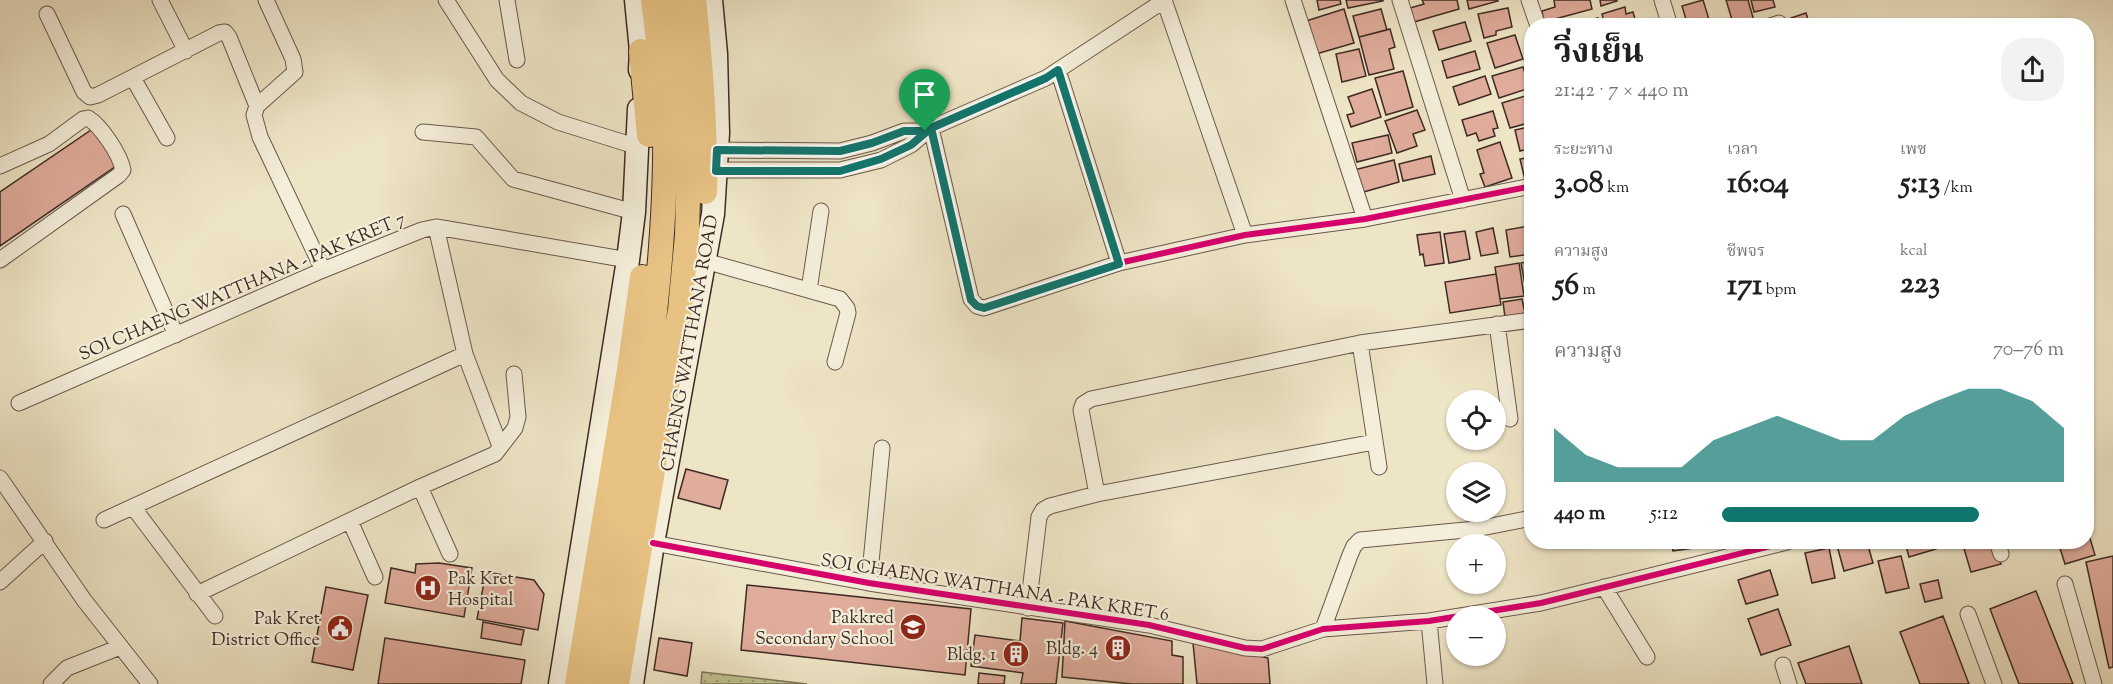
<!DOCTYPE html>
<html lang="th">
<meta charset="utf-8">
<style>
:root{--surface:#fff;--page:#f2f2f2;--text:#202124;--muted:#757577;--accent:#0f766e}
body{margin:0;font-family:"Sorts Mill Goudy","Noto Serif Thai",serif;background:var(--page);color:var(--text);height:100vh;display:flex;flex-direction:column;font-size:22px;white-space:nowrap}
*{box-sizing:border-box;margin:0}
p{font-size:20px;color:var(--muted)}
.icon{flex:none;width:33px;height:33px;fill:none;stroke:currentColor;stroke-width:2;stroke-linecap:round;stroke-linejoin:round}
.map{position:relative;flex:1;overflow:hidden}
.panel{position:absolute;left:1524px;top:18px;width:570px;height:531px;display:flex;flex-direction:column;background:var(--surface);border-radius:24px;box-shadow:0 2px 4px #0004}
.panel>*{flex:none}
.buttons{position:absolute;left:1446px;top:390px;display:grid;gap:12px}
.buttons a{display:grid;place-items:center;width:60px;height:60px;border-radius:50%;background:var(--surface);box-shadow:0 2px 4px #0004;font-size:30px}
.pin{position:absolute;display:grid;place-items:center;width:51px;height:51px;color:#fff;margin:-62px -26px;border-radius:50% 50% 50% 0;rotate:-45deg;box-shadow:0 0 6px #0007}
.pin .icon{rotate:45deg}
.round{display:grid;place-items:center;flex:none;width:63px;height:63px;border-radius:24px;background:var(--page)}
.head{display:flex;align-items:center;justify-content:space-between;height:102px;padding:0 30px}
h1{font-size:33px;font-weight:700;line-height:45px}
.metrics{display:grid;grid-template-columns:repeat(3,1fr);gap:9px;height:102px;padding:6px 30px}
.metrics div{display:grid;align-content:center}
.metrics b{font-size:30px;font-weight:700}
.metrics small{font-size:16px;font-weight:400}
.metrics p{font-size:16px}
.chart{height:168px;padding:12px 30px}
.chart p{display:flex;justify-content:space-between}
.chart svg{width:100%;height:108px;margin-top:6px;fill:var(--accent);opacity:.7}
ul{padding:0 30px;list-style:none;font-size:20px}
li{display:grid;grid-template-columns:96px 72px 1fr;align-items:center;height:45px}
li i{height:15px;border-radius:8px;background:var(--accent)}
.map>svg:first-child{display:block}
</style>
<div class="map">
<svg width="2113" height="684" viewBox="0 0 2113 684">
<defs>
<pattern id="grass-dots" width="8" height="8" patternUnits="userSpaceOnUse" patternTransform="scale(1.5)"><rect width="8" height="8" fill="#bfc391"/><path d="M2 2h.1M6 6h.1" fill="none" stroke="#9d9f76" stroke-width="1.8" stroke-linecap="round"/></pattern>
</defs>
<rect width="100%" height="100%" fill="#eee5c6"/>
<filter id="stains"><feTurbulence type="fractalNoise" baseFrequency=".00333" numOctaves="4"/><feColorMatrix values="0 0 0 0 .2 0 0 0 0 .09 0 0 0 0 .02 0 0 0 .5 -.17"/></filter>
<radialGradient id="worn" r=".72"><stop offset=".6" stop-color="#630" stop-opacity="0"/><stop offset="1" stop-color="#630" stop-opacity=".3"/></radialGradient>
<path fill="url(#grass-dots)" stroke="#7e765a" stroke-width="1.5" d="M702 672 807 684H701Z"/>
<path fill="#e0ac9c" stroke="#3e2a23" stroke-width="1.5" d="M1317 0H1340L1341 4 1319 10Z
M1346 0H1383V1L1348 8Z
M1422 0H1457L1459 9 1414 22 1410 8 1424 4Z
M1467 0H1498V1L1469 9Z
M1554 0H1590L1592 9 1544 22 1542 11 1555 7Z
M1600 0H1616L1617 1 1601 6Z
M1703 0 1711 26H1688L1682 6Z
M1726 0H1748L1754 21 1734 26Z
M1751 0H1773L1775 7 1754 12Z
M1625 7 1626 14 1633 12 1637 26H1605L1602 14Z
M1508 8 1512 27 1496 31V35L1484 38 1478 14Z
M1344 9 1354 43 1316 54 1306 21Z
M1381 9 1387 30 1359 37 1353 16Z
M1806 13 1810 26H1794L1791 18Z
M1598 18 1601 26H1567Z
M1465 22 1471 41 1439 50 1433 31Z
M1390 29 1395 47 1389 49 1394 69 1369 75 1359 37Z
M1515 35 1523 59 1495 68 1487 43Z
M1359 49 1366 76 1342 82 1336 54Z
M1475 51 1480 69 1447 78 1442 61Z
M1523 67 1530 88 1499 98 1492 76Z
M1403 71 1413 107 1386 115 1375 78Z
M1485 76 1491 94 1459 105 1453 87Z
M1372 89 1381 117 1351 127 1347 115 1354 113 1348 97Z
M1532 94V122L1510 128 1502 103Z
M1417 110 1425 130 1413 134 1417 146 1397 153 1385 121Z
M1493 111 1498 128 1493 129 1495 136 1479 141 1476 133 1467 136 1462 120Z
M1532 126V148L1520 151 1515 130Z
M94 128 119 164 0 246V192Z
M1388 135 1392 153 1357 162 1352 143Z
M1500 142 1512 178 1485 187 1480 174 1484 173 1477 150Z
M1431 156 1435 174 1403 181 1399 164Z
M1532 157V182L1526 184 1520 159Z
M1394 160 1399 182 1360 193 1354 170Z
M1529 226 1532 254 1510 257 1506 230Z
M1493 228 1498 253 1481 256 1476 232Z
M1465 231 1470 259 1449 263 1444 234Z
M1440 232 1444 263 1425 266 1423 254 1420 255 1417 235Z
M1532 261V305L1530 296H1527L1521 263Z
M1519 263 1524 296 1500 299 1495 267Z
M1496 274 1501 305 1450 313 1445 282Z
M1522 299 1525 313 1505 317 1503 302Z
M686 469 728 480 720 509 678 498Z
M2086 525 2095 555 2065 564 2058 542H2086Z
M1671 542H1700L1701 547 1673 551Z
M1836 542H1867L1873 563 1844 571Z
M1905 542H1934L1936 549 1909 557Z
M1962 542H1994L2001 564 1971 572Z
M1829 548 1835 578 1812 583 1805 553Z
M1901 556 1909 588 1886 593 1878 561Z
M2113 556V667L2109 668 2086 562Z
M439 563 472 568 464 617 385 603 391 568 415 573 416 564Z
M1770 570 1778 595 1746 604 1738 580Z
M486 572 534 580 544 594 538 630 477 619Z
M1938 580 1942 598 1925 602 1920 584Z
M747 585 971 609 965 675 741 650Z
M326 587 368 595 353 670 312 662Z
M2036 591 2073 684H2019L1990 609Z
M1778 609 1791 645 1761 655 1748 619Z
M1943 616 1969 684H1920L1900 632Z
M1022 618 1063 623 1056 684H1021L1023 673 971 666 975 635 1020 641Z
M1065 621 1172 641V655L1183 657V684H1132L1062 677Z
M483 622 524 630 521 645 481 638Z
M385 638 525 660 521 684H378Z
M659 638 692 643 687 676 654 670Z
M1193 643 1268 658 1270 684H1197Z
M1849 646 1862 684H1806L1798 663Z
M979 673 1005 676 1004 684H978Z"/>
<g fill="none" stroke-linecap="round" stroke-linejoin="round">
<defs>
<path id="minor" d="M160 0 186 51
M266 0 293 59 295 72 257 106 254 115 260 137 323 270
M446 0 497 80 521 103 558 122 638 147
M507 0 517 60
M1164 0 1245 235
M1293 0 1365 219
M1400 0 1463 200
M1529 0 1538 26
M1662 0 1670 26
M47 14 84 92 90 97 98 95 219 33 225 32 229 37 257 106
M1770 26 1779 23
M1058 70 1119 263
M133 78 167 138
M931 128 971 299 977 306 984 308 1119 263 1245 235 1365 219 1532 186
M423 132 476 137 513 179 634 212
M717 150 840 151 872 143 904 131H925
M0 166 49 144 83 119 88 118C101 126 120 154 123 170L119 175 0 260
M716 170H840L881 160 911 145 931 128 1046 78 1165 0
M123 214 176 335
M436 227 465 354 500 446
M705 261 840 299 847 308 848 313 835 362
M809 290 821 211
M1497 324 1510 419
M1360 343 1379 467
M19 403 323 270 422 230 436 227 454 230 628 260
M0 478 84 600 150 684
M420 487 450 554
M1097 494 1081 410 1083 404 1091 399 1360 343 1532 320
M133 507 215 616
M104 520 465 354
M350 521 375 577
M1997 542 2001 554
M653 543 869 583 1149 625 1245 648 1262 649 1323 629 1429 621 1541 603 1787 542
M0 582 45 541
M869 583 882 448
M2065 584 2094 684
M1604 587 1647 657
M197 594 420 487 495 454 515 428 518 417 514 374
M1028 608 1039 517 1043 510 1050 506 1097 494 1374 442
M1968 614 1994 684
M1429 621 1435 684
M1323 629 1350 555 1354 546 1360 540 1476 529 1532 518
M1783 665 1789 684
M51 684 67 668 120 647"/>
<path id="secondary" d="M636 0 641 51 640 70
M560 684 628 260 634 212 639 109
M632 684 653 543 713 214 718 133 716 54 711 0"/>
<path id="primary" d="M694 0C701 64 706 127 705 192
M641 51 649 135
M577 684 629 370 642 277
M595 684C624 512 662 338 665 163 666 108 660 54 653 0
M617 684 680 310 687 235 689 161 683 66 677 0"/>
</defs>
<use href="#minor" stroke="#6a594c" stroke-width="17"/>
<use href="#secondary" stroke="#3e2a23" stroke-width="25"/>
<use href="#primary" stroke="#3e2a23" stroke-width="26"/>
<use href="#minor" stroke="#f4eeda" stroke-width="15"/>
<use href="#secondary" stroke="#f4eeda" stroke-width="22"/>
<use href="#primary" stroke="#e7c283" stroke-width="24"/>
<defs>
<path id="cycleway" d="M931 128 971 299 977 306 984 308 1119 263 1245 235 1365 219 1532 186
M653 543 869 583 1149 625 1245 648 1262 649 1323 629 1429 621 1541 603 1787 542"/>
</defs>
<use href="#cycleway" stroke="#f4eeda" stroke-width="10"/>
<use href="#cycleway" stroke="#d6006c" stroke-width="6"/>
</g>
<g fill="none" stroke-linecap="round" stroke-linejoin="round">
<defs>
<path id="route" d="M925 131H904L872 143 840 151 717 150 716 171H840L881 159 911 145 931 128 971 300 977 306 984 308 1119 264 1058 70 1046 78 931 128 925 131"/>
</defs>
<use href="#route" stroke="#fff" stroke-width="12"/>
<use href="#route" stroke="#0f766e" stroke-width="8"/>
</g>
<defs>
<symbol id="hospital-disc" viewBox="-11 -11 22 22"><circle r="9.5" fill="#8f2418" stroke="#f4eeda"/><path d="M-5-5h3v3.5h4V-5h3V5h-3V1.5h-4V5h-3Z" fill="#fff"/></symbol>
<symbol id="school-disc" viewBox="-11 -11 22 22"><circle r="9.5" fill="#8f2418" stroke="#f4eeda"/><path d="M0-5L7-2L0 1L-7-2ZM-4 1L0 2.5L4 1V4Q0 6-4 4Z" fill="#fff"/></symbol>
<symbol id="civic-disc" viewBox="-11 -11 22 22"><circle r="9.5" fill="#8f2418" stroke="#f4eeda"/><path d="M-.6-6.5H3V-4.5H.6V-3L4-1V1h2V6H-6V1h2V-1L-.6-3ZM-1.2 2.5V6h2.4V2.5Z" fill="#fff"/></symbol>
<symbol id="building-disc" viewBox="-11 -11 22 22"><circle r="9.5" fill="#8f2418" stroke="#f4eeda"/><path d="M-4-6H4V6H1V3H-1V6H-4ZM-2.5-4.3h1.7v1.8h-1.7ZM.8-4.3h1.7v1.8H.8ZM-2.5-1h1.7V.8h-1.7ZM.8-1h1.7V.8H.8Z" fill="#fff"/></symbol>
</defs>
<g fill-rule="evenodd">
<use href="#hospital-disc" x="413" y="573" width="30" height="30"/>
<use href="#school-disc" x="898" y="612" width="30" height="30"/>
<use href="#civic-disc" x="325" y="613" width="30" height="30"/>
<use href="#building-disc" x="1103" y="633" width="30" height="30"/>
<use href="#building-disc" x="1001" y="639" width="30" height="30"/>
</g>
<g text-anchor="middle" stroke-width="4.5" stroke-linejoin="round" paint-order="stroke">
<g font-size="18" fill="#3e2a23" stroke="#f4eeda">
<text transform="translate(242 286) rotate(-23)" y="6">SOI CHAENG WATTHANA - PAK KRET 7</text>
<text transform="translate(689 343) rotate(-80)" y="6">CHAENG WATTHANA ROAD</text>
<text transform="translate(995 587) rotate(9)" y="6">SOI CHAENG WATTHANA - PAK KRET 6</text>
</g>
<g font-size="18" fill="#3e2a23" stroke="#f4eeda" text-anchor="end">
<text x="448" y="584" text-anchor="start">Pak Kret<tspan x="448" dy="21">Hospital</tspan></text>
<text x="894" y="623">Pakkred<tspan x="894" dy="21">Secondary School</tspan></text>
<text x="320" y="624">Pak Kret<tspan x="320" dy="21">District Office</tspan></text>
<text x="1098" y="654">Bldg. 4</text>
<text x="996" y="660">Bldg. 1</text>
</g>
</g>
<rect width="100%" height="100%" filter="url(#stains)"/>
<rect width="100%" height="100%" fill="url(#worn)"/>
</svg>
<div class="buttons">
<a><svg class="icon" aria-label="locate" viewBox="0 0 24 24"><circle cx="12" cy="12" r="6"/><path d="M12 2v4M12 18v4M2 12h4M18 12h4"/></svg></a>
<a><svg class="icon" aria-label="layers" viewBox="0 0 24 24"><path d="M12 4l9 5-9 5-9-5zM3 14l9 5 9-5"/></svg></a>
<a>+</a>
<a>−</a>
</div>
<div class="pin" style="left:925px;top:131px;background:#1e9e55"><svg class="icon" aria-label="arrive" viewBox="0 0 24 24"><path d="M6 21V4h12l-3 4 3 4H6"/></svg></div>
<section class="panel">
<div class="head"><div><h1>วิ่งเย็น</h1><p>21:42 · 7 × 440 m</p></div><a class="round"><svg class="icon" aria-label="share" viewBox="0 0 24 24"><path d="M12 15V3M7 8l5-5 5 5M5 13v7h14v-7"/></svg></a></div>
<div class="metrics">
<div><p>ระยะทาง</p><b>3.08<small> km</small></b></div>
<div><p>เวลา</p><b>16:04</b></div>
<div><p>เพซ</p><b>5:13<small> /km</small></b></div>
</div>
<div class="metrics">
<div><p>ความสูง</p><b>56<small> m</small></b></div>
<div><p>ชีพจร</p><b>171<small> bpm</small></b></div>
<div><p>kcal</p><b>223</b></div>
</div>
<div class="chart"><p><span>ความสูง</span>70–76 m</p>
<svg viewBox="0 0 160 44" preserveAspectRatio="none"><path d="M0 44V22L10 33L20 38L30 38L40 38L50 27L60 22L70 17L80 22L90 27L100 27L110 17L120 11L130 6L140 6L150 11L160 22V44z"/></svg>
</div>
<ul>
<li><b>440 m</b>5:12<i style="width:75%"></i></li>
</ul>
</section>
</div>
